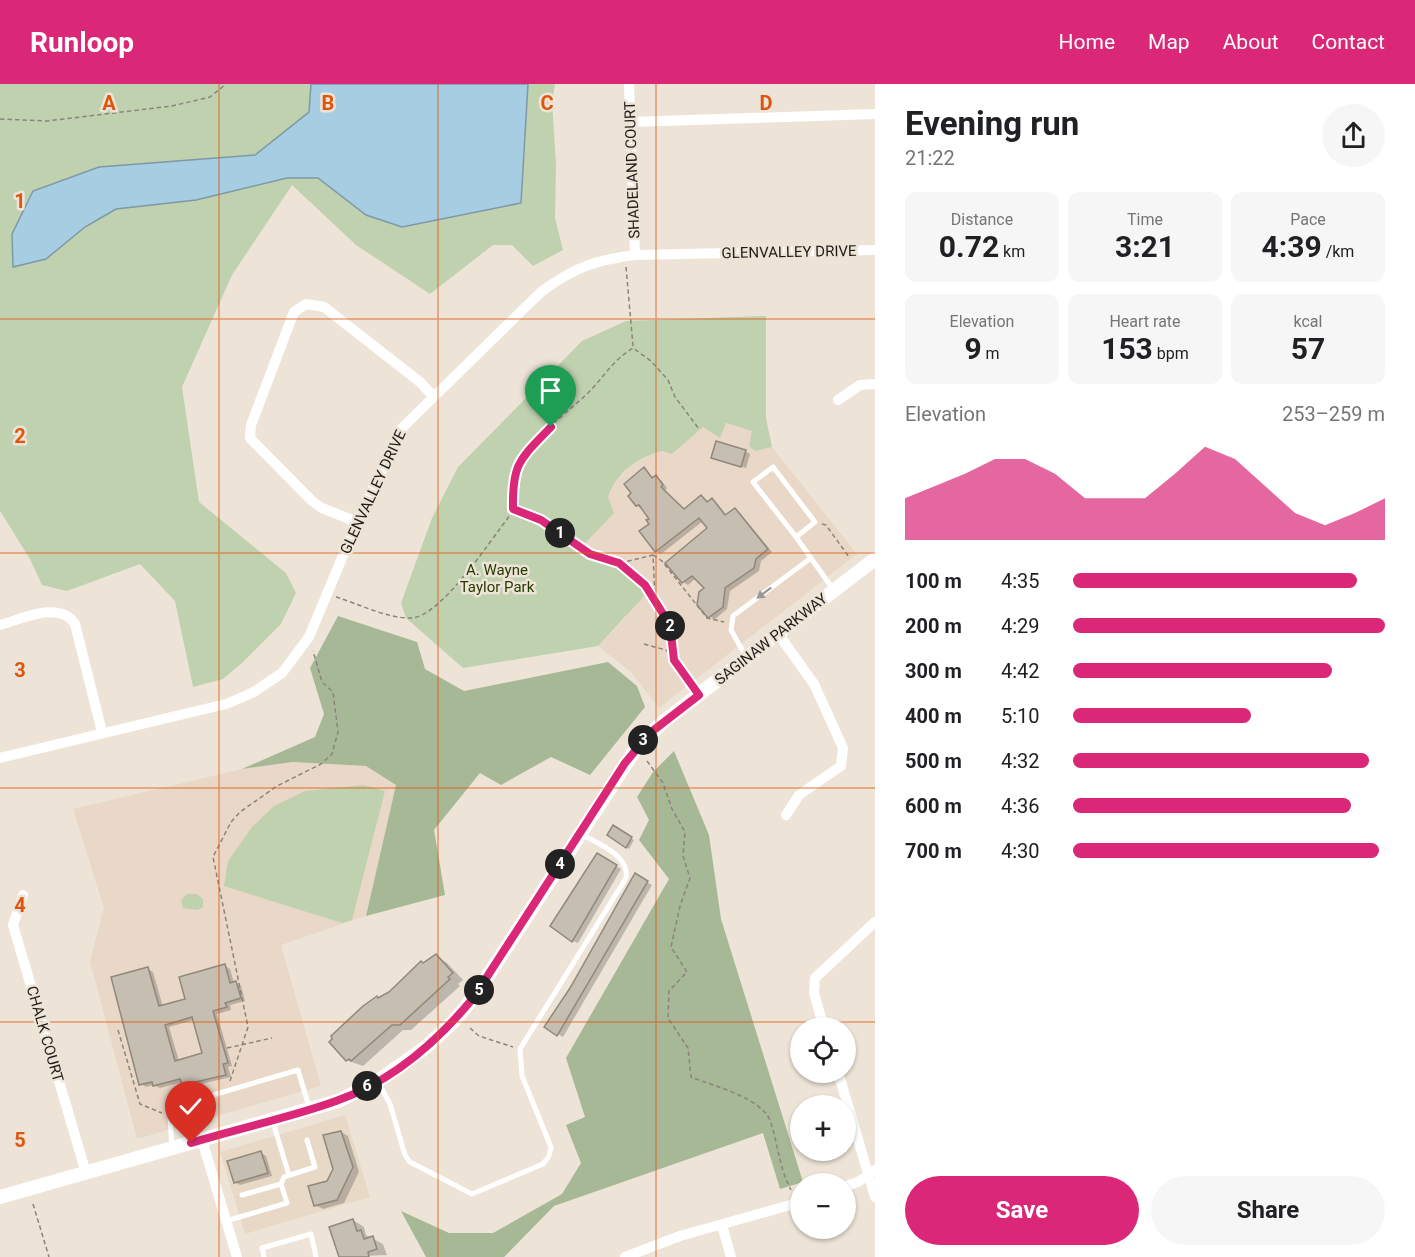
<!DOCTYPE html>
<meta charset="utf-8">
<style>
:root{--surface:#fff;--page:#f6f6f6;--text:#202124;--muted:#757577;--accent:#db2777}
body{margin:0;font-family:Roboto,sans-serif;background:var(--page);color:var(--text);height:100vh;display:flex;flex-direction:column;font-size:22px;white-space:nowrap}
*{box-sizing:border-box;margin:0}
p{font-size:20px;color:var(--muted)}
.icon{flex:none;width:33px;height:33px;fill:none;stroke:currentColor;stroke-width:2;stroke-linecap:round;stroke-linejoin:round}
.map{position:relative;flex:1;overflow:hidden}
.drawer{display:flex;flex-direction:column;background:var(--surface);width:540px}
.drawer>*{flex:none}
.controls{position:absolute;left:790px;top:933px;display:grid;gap:12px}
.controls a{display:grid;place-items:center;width:66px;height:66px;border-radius:50%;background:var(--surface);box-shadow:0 2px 4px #0004;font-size:30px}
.pin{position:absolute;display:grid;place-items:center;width:51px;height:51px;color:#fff;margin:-62px -26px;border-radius:50% 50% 50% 0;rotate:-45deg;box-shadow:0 0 6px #0007}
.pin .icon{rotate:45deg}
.km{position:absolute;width:30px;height:30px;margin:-15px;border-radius:50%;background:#222;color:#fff;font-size:16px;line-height:30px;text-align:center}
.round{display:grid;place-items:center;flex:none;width:63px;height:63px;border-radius:32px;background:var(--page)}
.summary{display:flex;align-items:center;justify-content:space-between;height:102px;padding:0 30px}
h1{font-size:33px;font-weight:700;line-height:45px}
.stats{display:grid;grid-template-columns:repeat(3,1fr);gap:9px;height:102px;padding:6px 30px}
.stats div{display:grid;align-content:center;border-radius:12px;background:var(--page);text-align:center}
.stats b{font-size:30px;font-weight:700}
.stats small{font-size:16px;font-weight:400}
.stats p{font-size:16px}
.chart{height:168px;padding:12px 30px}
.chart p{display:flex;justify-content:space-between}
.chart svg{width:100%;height:108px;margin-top:6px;fill:var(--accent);opacity:.7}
.primary-button{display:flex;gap:12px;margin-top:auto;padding:12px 30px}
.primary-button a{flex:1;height:69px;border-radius:36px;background:var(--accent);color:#fff;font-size:24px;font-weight:700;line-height:69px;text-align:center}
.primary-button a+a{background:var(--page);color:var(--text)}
ul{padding:0 30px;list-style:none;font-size:20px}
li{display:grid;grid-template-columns:96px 72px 1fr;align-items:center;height:45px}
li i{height:15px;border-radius:8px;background:var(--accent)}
header{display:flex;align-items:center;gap:36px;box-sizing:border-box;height:84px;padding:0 30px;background:var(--accent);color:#fff}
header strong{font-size:28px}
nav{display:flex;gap:33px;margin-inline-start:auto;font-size:21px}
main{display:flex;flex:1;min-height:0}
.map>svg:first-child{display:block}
</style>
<header>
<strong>Runloop</strong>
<nav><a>Home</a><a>Map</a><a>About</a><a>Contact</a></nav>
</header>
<main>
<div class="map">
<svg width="875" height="1173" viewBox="0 0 875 1173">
<rect width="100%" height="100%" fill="#ede4d7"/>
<path fill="#e7d9c6" d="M345 1031 370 1113 245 1150 220 1068Z"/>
<path fill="#e9d8c7" d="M725 339 753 347 755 366 772 363 857 470 659 624 631 588 598 562 627 532 576 469 614 429 608 413 612 401 632 381 651 370 662 367 672 370 703 343Z
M293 678 366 682 396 701 366 832 281 861 321 1002 137 1055 90 877 104 824 73 725 242 685Z"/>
<path fill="#c0d1b0" d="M0 0H311L309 28 255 71 99 83 33 107 46 175 85 143 116 125 196 116 287 94H318L366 131 524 77 528 0H555L552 18 556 80 555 134 563 166 533 182 512 161H493L430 210 356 161 292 101 232 191 182 303 199 418 286 489 296 509 281 540 243 578 223 595 193 603 175 517 140 480 67 507 42 501 30 475 0 427Z
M766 232V334L772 363 755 367 749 362 752 347 726 339 720 354 703 343 672 370 662 367C638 373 616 389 608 413L614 429 576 469 620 486 647 509 598 562 463 584 406 534 401 519 432 434 458 383 582 257 626 237Z
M364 701 385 707 352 836 342 839 224 802 228 777 252 743 274 722 305 707Z
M187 810H197L203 815V823L198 826 183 824 181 816Z"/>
<path fill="#a7b896" d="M338 532 417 558 425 585 464 607 608 578 637 602 645 623 590 691 551 673 501 701 480 689 434 746 445 811 366 832 396 701 366 682 293 678 242 685 315 653 324 630 310 584Z
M674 667 709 751 721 835 803 1098 780 1105 763 1049 554 1122 504 1173H426L401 1127 449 1149H493L562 1110 581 1079 566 1041 585 1033 566 974 669 795 639 756 649 736 637 713 653 688Z"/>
<path fill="#a7cde3" stroke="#7e98a6" stroke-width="1.5" d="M311 0H528L521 119 402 143 366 131 318 94H287L196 116 116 125 85 143 46 175 13 183 12 150 33 107 99 83 255 71 309 28Z"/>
<path fill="#0003" fill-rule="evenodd" d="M745 367 750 370 746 384 718 376Z
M644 385 654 394 661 396 667 404 665 407 685 426 702 412 709 418 712 416 717 419 727 432 735 426 740 429 772 468 761 477 759 487 730 507 727 525 714 536 699 520 706 505 696 494 688 501 683 498 667 479 709 445 703 437 661 470 656 467 651 435 637 421Z
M613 743 634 756 629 765 609 751Z
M597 771 621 785 578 859 573 857Z
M635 792 652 801 563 953 546 943 572 905Z
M436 872 447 879 463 896 458 900 460 902 411 946H403L363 982 346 976 379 915Z
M225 882 230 885 234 899 241 902 245 917 230 921 231 926 217 930 232 982 228 983 231 993 188 1003 182 998 160 1004 154 1001 146 1003 141 1000 148 885 153 888 163 923 187 916ZM194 936 204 970 179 977 169 943Z
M341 1048 348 1052 359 1088 344 1119 323 1125 315 1121 334 1086Z
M261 1069 266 1072 272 1092 240 1101 235 1098Z
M353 1136 364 1143 366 1151 383 1160 387 1171 340 1173Z"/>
<path fill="#c6beb1" stroke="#90887c" stroke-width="1.5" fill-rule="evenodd" d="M716 357 746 366 741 383 711 374Z
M644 383 652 394 656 391 663 401 661 403 684 425 701 411 707 418 712 414 725 431 735 424 768 465 756 475 754 484 725 504 723 523 708 534 697 521 699 508 704 504 692 492 682 499 665 479 707 444 699 434 655 468 639 447 649 440 646 436 649 435 639 421 636 422 628 412 631 409 624 400Z
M613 741 632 753 626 764 607 751Z
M597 769 617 781 572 858 550 842Z
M635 789 648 797 557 952 544 943 570 904Z
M436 870 453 889 448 893 450 895 400 941H392L351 977 349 975 346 977 329 958 332 955 331 952 363 922 377 912 378 914 389 908 421 877 423 879Z
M225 880 230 899 236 897 241 914 225 919 227 923 213 927 228 979 223 980 226 991 182 1001 180 995 153 1002 152 998 139 1001 111 893 148 883 159 922 185 915 179 893ZM192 933 202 969 175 977 165 941Z
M341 1047 353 1083 337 1116 314 1122 308 1102 327 1097 333 1085 323 1051Z
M261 1067 268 1089 234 1099 227 1077Z
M353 1135 357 1147 361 1146 364 1155 373 1152 377 1165 368 1168 369 1173H339L329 1143Z"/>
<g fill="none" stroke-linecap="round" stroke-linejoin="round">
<path stroke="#8b847c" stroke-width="1.5" stroke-dasharray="4.5 3" stroke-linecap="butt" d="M0 35 47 37 172 22 210 13 226 0
M626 183 633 262
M513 425 541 436 589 470 619 479 645 501 670 541 674 576
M822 440 826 441 849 473
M653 471 662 477 707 534 724 538
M620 479 653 471 655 513
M336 513C359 520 388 535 412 534 441 532 490 457 508 434 516 418 508 402 515 385 527 357 566 330 588 309 604 293 613 276 633 264L651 277 668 296 675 313 699 345
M644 560 666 566 691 600
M647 677 663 699 672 725 685 748 683 772 690 794 680 822 671 863 687 888 669 907 668 934 688 964 691 993C713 1002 764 1014 771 1039 779 1064 778 1080 791 1106
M470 944 479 952 513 963
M118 946 140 1020 162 1029
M227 964 272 954
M230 997 248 943 213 773 231 738 240 728 277 702 321 680 332 670 338 648 333 608 322 598 313 567
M33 1120 49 1173"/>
<path stroke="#fff" stroke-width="5" d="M773 383 815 438 796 453 753 398Z
M796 453 833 505
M746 573 731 546 733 532 811 474
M378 998 390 1020 405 1071 410 1078 472 1110 543 1080 549 1072 551 1063 522 992 520 965 626 794C630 771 598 760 581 750
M272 1035 289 1091
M172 1064 170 1032 182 1020 298 986 309 1023
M242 1111 281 1100
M226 1137 287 1119 281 1100 284 1093 315 1083 307 1056
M264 1173 262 1164 311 1150 316 1173"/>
<path stroke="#fff" stroke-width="10" d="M629 0 635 171
M630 38 875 30
M838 316 860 301 875 300
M357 438 322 424 312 417 250 354 251 341 294 228 306 220 324 223 420 298 433 312
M0 541C22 535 60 516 75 540L102 648
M779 551 814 600 843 664 841 682 799 711 786 731
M0 674 226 620 252 609 282 589 309 553 357 438 402 344 541 208C573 184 595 176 635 171L875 166
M23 811 13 841 86 1089
M824 944 814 909 815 894 875 838
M838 988 875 1113
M202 1056 237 1173
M846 1102 858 1098 875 1086
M722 1141 731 1173
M625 1173 680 1152 801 1118"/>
<path stroke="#fff" stroke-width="14" d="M0 1113 338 1017 378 997 426 963 454 937 474 913 637 663 663 638 875 475"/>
</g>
<defs><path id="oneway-solid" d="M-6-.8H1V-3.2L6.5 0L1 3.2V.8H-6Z" transform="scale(1.5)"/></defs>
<use fill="#9a9897" href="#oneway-solid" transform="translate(764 509) rotate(143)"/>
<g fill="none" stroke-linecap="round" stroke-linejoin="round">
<defs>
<path id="route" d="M191 1059C239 1044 289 1034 336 1017 391 998 438 957 474 913L625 679 650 649 699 611 674 576 670 541 645 501 619 479 590 470 541 436 513 425C512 379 520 375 551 343"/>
</defs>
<use href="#route" stroke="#fff" stroke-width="12"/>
<use href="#route" stroke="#db2777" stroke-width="8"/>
</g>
<path fill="none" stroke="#de560d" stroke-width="1.5" stroke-opacity="0.55" d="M219 0V1173M438 0V1173M656 0V1173M0 235H875M0 469H875M0 704H875M0 938H875"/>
<g text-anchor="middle" stroke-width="5" stroke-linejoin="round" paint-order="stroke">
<g font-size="15" fill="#1f1b17" stroke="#ede4d7">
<text transform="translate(632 86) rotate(-92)" y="5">SHADELAND COURT</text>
<text transform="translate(789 168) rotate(-1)" y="5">GLENVALLEY DRIVE</text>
<text transform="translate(373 408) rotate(-65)" y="5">GLENVALLEY DRIVE</text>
<text transform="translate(771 555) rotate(-38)" y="5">SAGINAW PARKWAY</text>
<text transform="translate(45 950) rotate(74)" y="5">CHALK COURT</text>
</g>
<g font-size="15" fill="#263b04" stroke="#ede4d7">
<text x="497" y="491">A. Wayne<tspan x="497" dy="17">Taylor Park</tspan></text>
</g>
</g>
<g font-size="20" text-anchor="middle" font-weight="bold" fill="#de560d" stroke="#ede4d7" stroke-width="5" stroke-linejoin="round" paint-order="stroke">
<text x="109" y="26">A</text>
<text x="328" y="26">B</text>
<text x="547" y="26">C</text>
<text x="766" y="26">D</text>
<text x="20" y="124">1</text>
<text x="20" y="359">2</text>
<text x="20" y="593">3</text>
<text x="20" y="828">4</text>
<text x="20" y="1063">5</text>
</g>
</svg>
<div class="controls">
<a><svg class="icon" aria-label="locate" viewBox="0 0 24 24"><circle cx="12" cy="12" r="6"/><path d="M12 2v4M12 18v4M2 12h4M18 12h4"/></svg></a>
<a>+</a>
<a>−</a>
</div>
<div class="pin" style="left:551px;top:343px;background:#1e9e55"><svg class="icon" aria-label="arrive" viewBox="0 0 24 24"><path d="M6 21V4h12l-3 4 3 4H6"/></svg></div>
<div class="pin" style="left:191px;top:1059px;background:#d93025"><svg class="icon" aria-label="check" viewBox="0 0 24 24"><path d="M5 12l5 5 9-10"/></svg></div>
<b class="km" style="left:560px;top:449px">1</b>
<b class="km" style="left:670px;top:542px">2</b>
<b class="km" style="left:643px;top:656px">3</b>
<b class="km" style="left:560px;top:780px">4</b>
<b class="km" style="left:479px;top:906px">5</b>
<b class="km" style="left:367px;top:1002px">6</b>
</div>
<section class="drawer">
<div class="summary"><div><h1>Evening run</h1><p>21:22</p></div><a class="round"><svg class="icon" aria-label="share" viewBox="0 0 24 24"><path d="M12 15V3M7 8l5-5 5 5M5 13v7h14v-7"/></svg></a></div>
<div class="stats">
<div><p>Distance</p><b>0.72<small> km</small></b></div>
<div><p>Time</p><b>3:21</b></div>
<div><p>Pace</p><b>4:39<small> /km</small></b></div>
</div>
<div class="stats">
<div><p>Elevation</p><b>9<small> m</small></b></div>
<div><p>Heart rate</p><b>153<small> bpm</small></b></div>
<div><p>kcal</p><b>57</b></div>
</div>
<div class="chart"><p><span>Elevation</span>253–259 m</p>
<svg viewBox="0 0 160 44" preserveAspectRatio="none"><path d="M0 44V27L10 22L20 17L30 11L40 11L50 17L60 27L70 27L80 27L90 17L100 6L110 11L120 22L130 33L140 38L150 33L160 27V44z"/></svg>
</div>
<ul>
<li><b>100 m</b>4:35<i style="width:91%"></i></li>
<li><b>200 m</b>4:29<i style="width:100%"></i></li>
<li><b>300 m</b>4:42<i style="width:83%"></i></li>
<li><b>400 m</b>5:10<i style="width:57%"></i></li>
<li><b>500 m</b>4:32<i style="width:95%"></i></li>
<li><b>600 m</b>4:36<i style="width:89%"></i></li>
<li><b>700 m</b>4:30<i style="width:98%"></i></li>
</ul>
<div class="primary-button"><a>Save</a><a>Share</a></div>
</section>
</main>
